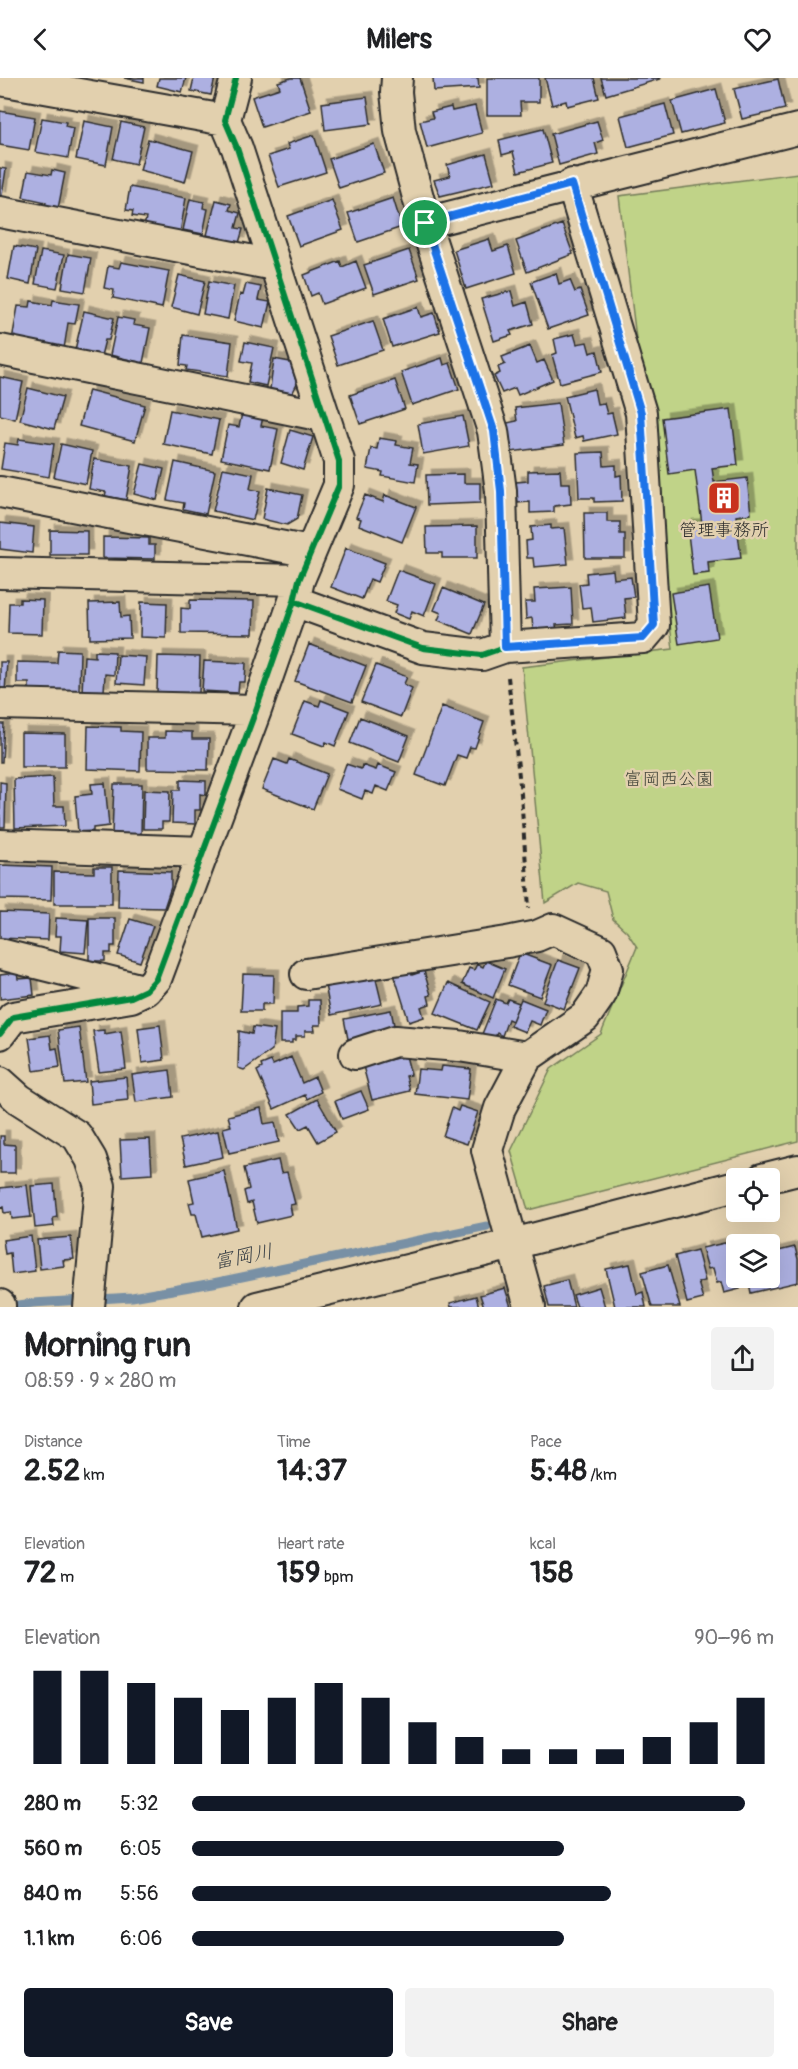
<!DOCTYPE html>
<meta charset="utf-8">
<style>
:root{--surface:#fff;--page:#f2f2f2;--text:#202124;--muted:#757577;--accent:#111827}
body{margin:0;font-family:Pangolin,"Klee One",sans-serif;background:var(--page);color:var(--text);height:100vh;display:flex;flex-direction:column;font-size:22px;white-space:nowrap}
*{box-sizing:border-box;margin:0}
p{font-size:20px;color:var(--muted)}
.icon{flex:none;width:33px;height:33px;fill:none;stroke:currentColor;stroke-width:2;stroke-linecap:round;stroke-linejoin:round}
.map{position:relative;height:1229px;overflow:hidden}
.sheet{display:flex;flex-direction:column;background:var(--surface);flex:1}
.sheet>*{flex:none}
.fabs{position:absolute;left:726px;top:1090px;display:grid;gap:12px}
.fabs a{display:grid;place-items:center;width:54px;height:54px;border-radius:6px;background:var(--surface);box-shadow:0 6px 24px #0002;font-size:30px}
.pin{position:absolute;display:grid;place-items:center;width:51px;height:51px;color:#fff;margin:-26px;border:3px solid #fff;border-radius:50%;box-shadow:0 2px 6px #0007}
.round{display:grid;place-items:center;flex:none;width:63px;height:63px;border-radius:6px;background:var(--page)}
.headline{display:flex;align-items:center;justify-content:space-between;height:102px;padding:0 24px}
h1{font-size:33px;font-weight:700;line-height:45px}
.stats{display:grid;grid-template-columns:repeat(3,1fr);gap:9px;height:102px;padding:6px 24px}
.stats div{display:grid;align-content:center}
.stats b{font-size:30px;font-weight:700}
.stats small{font-size:16px;font-weight:400}
.stats p{font-size:16px}
.chart{height:168px;padding:12px 24px}
.chart p{display:flex;justify-content:space-between}
.chart svg{width:100%;height:108px;margin-top:6px;stroke:var(--accent);stroke-width:6}
.action{display:flex;gap:12px;margin-top:auto;padding:12px 24px}
.action a{flex:1;height:69px;border-radius:6px;background:var(--accent);color:#fff;font-size:24px;font-weight:700;line-height:69px;text-align:center}
.action a+a{background:var(--page);color:var(--text)}
ul{padding:0 24px;list-style:none;font-size:20px}
li{display:grid;grid-template-columns:96px 72px 1fr;align-items:center;height:45px}
li i{height:15px;border-radius:8px;background:var(--accent)}
header{display:flex;justify-content:space-between;align-items:center;height:78px;padding:0 24px;background:var(--surface);font-size:27px;font-weight:700}
.map>svg:first-child{display:block}
</style>
<header><svg class="icon" aria-label="back" viewBox="0 0 24 24"><path d="M15 5l-7 7 7 7"/></svg>Milers<svg class="icon" aria-label="heart" viewBox="0 0 24 24"><path d="M12 20l-8-8c-3-5 5-10 8-4 3-6 11-1 8 4z"/></svg></header>
<div class="map">
<svg width="798" height="1229" viewBox="0 0 798 1229">
<defs>
<filter id="shadow"><feDropShadow dx="5.5" dy="-5.5" stdDeviation="0" flood-color="#0004"/></filter>
</defs>
<rect width="100%" height="100%" fill="#e2d0ae"/>
<filter id="ink" filterUnits="userSpaceOnUse"><feTurbulence type="fractalNoise" baseFrequency=".0167" numOctaves="2"/><feDisplacementMap in="SourceGraphic" scale="12" xChannelSelector="R" yChannelSelector="G"/><feConvolveMatrix kernelMatrix="1 2 1 2 8 2 1 2 1" color-interpolation-filters="sRGB"/></filter>
<g filter="url(#ink)">
<path fill="#c0d388" stroke="#767f5a" stroke-width="1.5" d="M798 95V1063L528 1132 511 1073 551 991 601 956 637 869 627 854 613 841 606 813 578 805 545 825 522 589 673 571 619 118Z"/>
<g fill="none" stroke-linecap="round" stroke-linejoin="round">
<path stroke="#7890a5" stroke-width="9" d="M5 1229 33 1225 132 1219 213 1205 487 1148"/>
</g>
<path fill="#adb0e1" stroke="#2b2b2b" stroke-width="1.5" filter="url(#shadow)" d="M124 0H144V4Z
M159 0H186L182 14 157 8Z
M194 0H215L211 17 191 13Z
M291 0H300L311 33 262 49 252 19 280 10 278 4Z
M433 0H478L479 10 434 13Z
M487 0H539V24H520L521 37H487Z
M545 0H594L599 20 567 28 566 23 552 27Z
M601 0H659L660 1 606 17Z
M778 1 785 31 742 41 734 11Z
M716 11 725 45 681 56 672 23Z
M367 19 371 46 325 52 322 25Z
M665 26 673 57 628 69 620 38Z
M475 28 482 55 427 70 420 43 433 40 431 34 451 29 452 33Z
M0 33 35 39 29 72 0 67Z
M42 40 66 44 65 48 73 50 68 80 35 74Z
M84 43 113 49 106 87 76 81Z
M597 43 603 62 595 65 598 76 559 87 551 56Z
M121 44 144 49 136 86 113 81Z
M543 51 552 85 518 94 513 74 502 77 499 62Z
M314 57 326 94 279 109 268 78 289 71 287 66Z
M148 61 193 73 185 104 140 92Z
M374 66 384 95 339 110 329 81Z
M486 76 494 105 440 118 434 102 450 98 447 87Z
M0 90 6 91 2 118H0Z
M52 92 65 95 58 131 45 128 46 124 23 119 28 93 51 97Z
M130 109 186 120 180 155 144 148 146 140 132 138 133 133 126 132Z
M393 120 402 149 358 164 348 135Z
M190 121 204 124 203 130 208 131 203 156 183 152Z
M216 122 231 126 229 132 240 135 236 150 243 151 239 165 207 157Z
M332 122 343 152 299 168 288 138Z
M562 146 573 176 527 194 516 163Z
M489 161 493 173 508 168 516 195 466 211 454 172Z
M14 168 36 172 30 206 8 201Z
M409 172 419 201 374 216 364 187Z
M41 173 64 177 57 210 35 206Z
M68 176 91 180 85 214 62 210Z
M340 183 342 189 356 183 366 210 322 226 318 215 311 218 304 197Z
M121 184 169 193 162 230 113 220 114 212 104 210 108 188 119 190Z
M556 195 559 206 570 202 575 214 580 212 589 237 548 251 531 204Z
M179 197 205 203 197 236 171 229Z
M209 203 234 208 228 241 203 236Z
M246 206 261 209 258 222 270 224 264 250 234 243 240 216 243 217Z
M511 213 515 228 527 224 533 246 510 253 512 257 494 263 481 221Z
M53 222 79 226 75 246 68 245 64 271 12 262 18 228 30 229 31 223 52 227Z
M418 229 421 239 434 235 440 254 392 269 383 241Z
M84 233 114 240 109 262H105L101 278 75 272Z
M118 239 134 242 133 247 150 250 143 285 110 277Z
M373 243 383 272 338 287 328 258Z
M574 256 577 266 587 264 590 275 597 273 602 294 560 305 552 277 557 275 554 261Z
M183 257 232 264 228 298 186 292 187 288 180 287Z
M245 264 274 270 266 308 248 304 252 285 241 283Z
M530 268 537 285 544 282 553 302 518 317 515 310 502 315 494 298 500 295 498 289 505 286 502 279Z
M442 280 444 287 450 285 459 311 412 327 401 294Z
M274 281 290 284 297 306 292 316 270 311Z
M0 299 23 304 15 341 0 337Z
M395 302 405 331 360 346 350 317Z
M28 310 63 319 54 351 20 342Z
M594 311 597 326 604 325 607 336 612 335 617 356 584 363 583 358 575 360 565 318Z
M89 312 145 327 135 363 79 348Z
M558 325 564 367 511 374 507 345 517 343 515 330Z
M731 331 738 387 712 390 714 404 747 400 751 436 736 438 741 480 708 484 709 495 693 497 687 447 702 446 695 392 669 396 662 340Z
M170 332 219 342 212 376 163 366Z
M242 335 263 339 261 348 278 351 270 391 221 381 228 347 239 349Z
M463 338 469 368 423 376 418 346Z
M290 352 313 359 303 392 281 385Z
M379 360 397 363 396 367 413 370 410 385 418 386 415 404 382 398 383 394 367 391 371 370 377 371Z
M19 361 54 366 49 399 1 391 5 365 18 367Z
M61 366 92 373 86 406 54 399Z
M603 374 604 388 616 387V398L621 397 622 423 594 424V420H579L577 375Z
M94 381 132 388 126 422 105 418 106 414 89 411Z
M175 384 215 393 206 436 183 431 184 425 167 422Z
M142 386 164 391 157 422 134 416Z
M223 390 253 396 250 411 260 413 253 442 213 433Z
M560 392 561 405H570L571 426 554 428V434L530 435V424L518 425 516 404 528 403V393Z
M464 396V405H480V425L427 427 426 397Z
M268 410 302 417 297 441 287 447 262 441Z
M365 417 383 424 385 417 416 429 402 464 359 447 361 441 356 439Z
M584 435H607V444H620V456H625V480H585Z
M0 445 34 449 32 475 0 471Z
M551 447V451L564 450 568 486 534 489 533 480H527L526 463 532 462 531 449Z
M477 448V480H442V475H427L426 449Z
M50 452 87 453V477H50Z
M103 459 149 460V467H155V481L103 480Z
M346 470 385 485 377 504 370 501 362 521 331 509Z
M398 492 436 506 424 538 412 533 409 541 394 535 397 527 386 523Z
M613 492 614 501 631 499 634 519 624 520 626 540 593 544 591 529 582 530 579 506 587 505 586 495Z
M571 509 573 546 556 547 557 551 533 552 532 540 526 541 525 524H535L534 511Z
M709 509 717 560 679 566 671 515Z
M443 510 484 527 472 556 438 542 441 535 434 532Z
M20 521 43 522 42 556 8 555 9 525H20Z
M190 522 254 523 253 556 181 555V530L190 531Z
M120 524 121 539 129 538 130 560 90 561 89 525Z
M141 524 167 525 166 560 140 559Z
M309 566 366 588 352 624 295 603Z
M58 572 80 573 79 613 29 612V605H17V584L57 585Z
M95 573 115 574 114 597 105 596 104 614 82 613 84 578 95 579Z
M118 577 146 579 144 607 116 605Z
M158 578 200 579 199 616 157 614Z
M204 583 246 585 245 604H239L238 615 202 613Z
M0 584H7L5 614 0 613Z
M376 587 407 599 404 606 412 610 401 639 361 624Z
M321 622 349 633 335 668 326 664 324 668 292 656 305 623 319 628Z
M442 628 484 644 475 670 470 669 466 680 457 677 445 708 416 697Z
M360 639 409 658 399 684 350 665Z
M0 646H4L2 684H0Z
M88 648 121 649V653L141 654 140 693 87 691Z
M165 653 192 654V661H209L208 692 147 691V660H165Z
M21 655 65 656V689H21Z
M274 681 287 686 289 681 327 696 313 731 262 711Z
M346 686 361 691 362 687 376 692 378 687 396 694 388 713 376 708 373 716 365 713 362 721 337 711Z
M53 699 54 728H64L65 748 15 750 14 701Z
M180 702 206 703V717L200 716V732H195V746L172 745 173 712H180Z
M0 704 6 705 5 749H0Z
M105 705 109 748 93 750V753L78 754 75 718 92 716 91 706Z
M114 706H142L141 756H112Z
M144 712 170 713 169 744H162V751H143Z
M0 787 52 789 51 822 0 821Z
M94 789H112V826H54V794L94 795Z
M119 792 171 794V809L164 830 118 829Z
M0 834 49 836 48 862 0 860Z
M56 840 88 842 85 875 60 873 61 858H55Z
M89 840H115V868H111V875H105V883H89Z
M130 841 153 848 140 884 118 877Z
M520 875 552 887 540 919 508 907Z
M558 882 580 890 564 931 543 923Z
M486 883 505 891 493 920 462 906 469 890 474 892 477 886 483 889Z
M410 891 412 897 424 893 431 917 428 918 430 926 421 929 424 939 409 944 394 896Z
M17 895 18 901 32 900 34 917 0 921V897Z
M243 896 274 897 273 926H262V933H241Z
M375 897 382 926 331 937 325 907Z
M448 905 490 924 477 952 435 935Z
M496 921 506 925 508 921 519 925 512 943 508 941 502 958 497 955 494 961 482 956Z
M521 921 546 931 540 947 530 943 525 954 510 948Z
M308 922H320L321 947H314L315 953H305V958H296V962H292V965H280V935H297V929L308 928Z
M391 932 395 952 348 961 344 941Z
M160 947 164 982 142 985 138 950Z
M79 949 86 1004 65 1006 58 952Z
M253 949 275 952 272 972 244 992 238 990 239 953 252 956Z
M104 952V956L121 953 126 991 99 994 93 953Z
M50 957 52 971 57 970 60 989 34 993 29 960Z
M406 978 411 997 406 998 410 1013 372 1022 363 988Z
M291 979 302 1005 315 999 321 1014 307 1021 305 1017 274 1031 257 993 262 990 261 987 271 983 273 987Z
M442 988 471 991 467 1022 415 1016 418 991 441 993Z
M170 992 173 1019 136 1024 132 997Z
M126 999 128 1022 91 1026 89 1003Z
M361 1013 369 1031 342 1041 335 1023Z
M317 1021 336 1054 318 1064 308 1047 300 1051 290 1036Z
M460 1028 478 1034 467 1066 443 1058 452 1030 458 1033Z
M261 1030 264 1046 275 1044 279 1064 229 1075 223 1050 231 1048 228 1038Z
M218 1053 223 1079 186 1087 180 1061Z
M0 1058H4V1066L15 1067V1095H0Z
M150 1061 152 1096 122 1098 120 1062Z
M278 1082 281 1095 287 1094 295 1126 290 1127 292 1137 257 1145 252 1124 247 1126 244 1113 249 1111 244 1090Z
M224 1093 237 1151 202 1159 196 1136H192L189 1125 194 1124 189 1101Z
M54 1106 57 1139 53 1140 54 1148 35 1150 31 1108Z
M27 1107 31 1139 12 1141 11 1134 4 1135 3 1129 0 1130V1110Z
M31 1158 35 1193 12 1196 10 1175 5 1176 3 1162Z
M71 1159 74 1181 63 1182 64 1188 40 1191 37 1162Z
M729 1164 740 1211 724 1215 721 1204 717 1205 713 1190 708 1191 702 1170Z
M795 1169 798 1181V1204L751 1215 748 1200H770V1175Z
M697 1172 705 1203 698 1204 703 1221 687 1225 675 1178Z
M630 1186 637 1216 643 1214 646 1229H615L606 1191Z
M668 1187 680 1229H652L642 1194Z
M567 1202 574 1229H549L544 1208Z
M599 1209 605 1229H577L573 1217Z
M505 1210 511 1229H484L480 1217Z
M476 1218 479 1229H451L450 1225Z"/>
<g fill="none" stroke-linecap="round" stroke-linejoin="round">
<defs>
<path id="minor" d="M397 0 396 14 400 53 425 145 493 353 501 413 505 569
M0 2 225 42
M0 134 274 187
M425 145 798 51
M0 272 323 338
M0 414 310 474
M0 495 299 502
M294 523 423 570 482 577 505 569 643 560 654 547 641 335 572 106
M0 626 256 632
M0 767 204 774
M0 876 143 912
M306 896 507 864 537 858 553 851 601 873 608 891 601 916 585 939 527 979 500 1030 487 1072 530 1229
M0 956 13 939 131 919 146 912 156 901 256 632 294 523 299 502 339 407V383L237 70 225 42 236 0
M355 976 395 963 459 968 527 979
M0 1004 19 1021 77 1058 91 1081 100 1108 89 1229
M762 1101 798 1092
M0 1227V1229
M257 1229 513 1166 736 1108"/>
</defs>
<use href="#minor" stroke="#2b2b2b" stroke-width="34"/>
<path stroke="#2b2b2b" stroke-width="4" stroke-dasharray="6 4.5" stroke-linecap="butt" d="M508 599 521 716 529 830"/>
<use href="#minor" stroke="#e2d0ae" stroke-width="30"/>
<defs>
<path id="cycleway" d="M294 523 423 570 482 577 505 569 643 560 654 547 641 335 572 106
M0 956 13 939 131 919 146 912 156 901 256 632 294 523 299 502 339 407V383L237 70 225 42 236 0"/>
</defs>
<use href="#cycleway" stroke="#e2d0ae" stroke-width="10"/>
<use href="#cycleway" stroke="#00873e" stroke-width="6"/>
</g>
</g>
<g fill="none" stroke-linecap="round" stroke-linejoin="round" filter="url(#ink)">
<defs>
<path id="route" d="M572 106 641 335 654 547 643 560 505 569 501 413 494 353 425 145Z"/>
</defs>
<use href="#route" stroke="#fff" stroke-width="12"/>
<use href="#route" stroke="#1a73e8" stroke-width="8"/>
</g>
<defs>
<symbol id="building-square" viewBox="-11 -11 22 22"><rect x="-9" y="-9" width="18" height="18" rx="4" fill="#c8321e" stroke="#e2d0ae"/><path d="M-4-6H4V6H1V3H-1V6H-4ZM-2.5-4.3h1.7v1.8h-1.7ZM.8-4.3h1.7v1.8H.8ZM-2.5-1h1.7V.8h-1.7ZM.8-1h1.7V.8H.8Z" fill="#fff"/></symbol>
</defs>
<g fill-rule="evenodd">
<use href="#building-square" x="705" y="401" width="38" height="38"/>
</g>
<g text-anchor="middle" stroke-width="5" stroke-linejoin="round" paint-order="stroke">
<g font-size="18" fill="#2b2b2b" stroke="#e2d0ae">
<text x="724" y="458">管理事務所</text>
</g>
<g font-size="18" fill="#414439" stroke="#e2d0ae">
<text x="669" y="707">富岡西公園</text>
</g>
<g font-size="20" font-style="italic" fill="#3e4449" stroke="#e2d0ae">
<text transform="translate(243 1178) rotate(-11)" y="7">富岡川</text>
</g>
</g>
</svg>
<div class="fabs">
<a><svg class="icon" aria-label="locate" viewBox="0 0 24 24"><circle cx="12" cy="12" r="6"/><path d="M12 2v4M12 18v4M2 12h4M18 12h4"/></svg></a>
<a><svg class="icon" aria-label="layers" viewBox="0 0 24 24"><path d="M12 4l9 5-9 5-9-5zM3 14l9 5 9-5"/></svg></a>
</div>
<div class="pin" style="left:425px;top:145px;background:#1e9e55"><svg class="icon" aria-label="arrive" viewBox="0 0 24 24"><path d="M6 21V4h12l-3 4 3 4H6"/></svg></div>
</div>
<section class="sheet">
<div class="headline"><div><h1>Morning run</h1><p>08:59 · 9 × 280 m</p></div><a class="round"><svg class="icon" aria-label="share" viewBox="0 0 24 24"><path d="M12 15V3M7 8l5-5 5 5M5 13v7h14v-7"/></svg></a></div>
<div class="stats">
<div><p>Distance</p><b>2.52<small> km</small></b></div>
<div><p>Time</p><b>14:37</b></div>
<div><p>Pace</p><b>5:48<small> /km</small></b></div>
</div>
<div class="stats">
<div><p>Elevation</p><b>72<small> m</small></b></div>
<div><p>Heart rate</p><b>159<small> bpm</small></b></div>
<div><p>kcal</p><b>158</b></div>
</div>
<div class="chart"><p><span>Elevation</span>90–96 m</p>
<svg viewBox="0 0 160 44" preserveAspectRatio="none"><path d="M5 44V6M15 44V6M25 44V11M35 44V17M45 44V22M55 44V17M65 44V11M75 44V17M85 44V27M95 44V33M105 44V38M115 44V38M125 44V38M135 44V33M145 44V27M155 44V17"/></svg>
</div>
<ul>
<li><b>280 m</b>5:32<i style="width:95%"></i></li>
<li><b>560 m</b>6:05<i style="width:64%"></i></li>
<li><b>840 m</b>5:56<i style="width:72%"></i></li>
<li><b>1.1 km</b>6:06<i style="width:64%"></i></li>
</ul>
<div class="action"><a>Save</a><a>Share</a></div>
</section>
